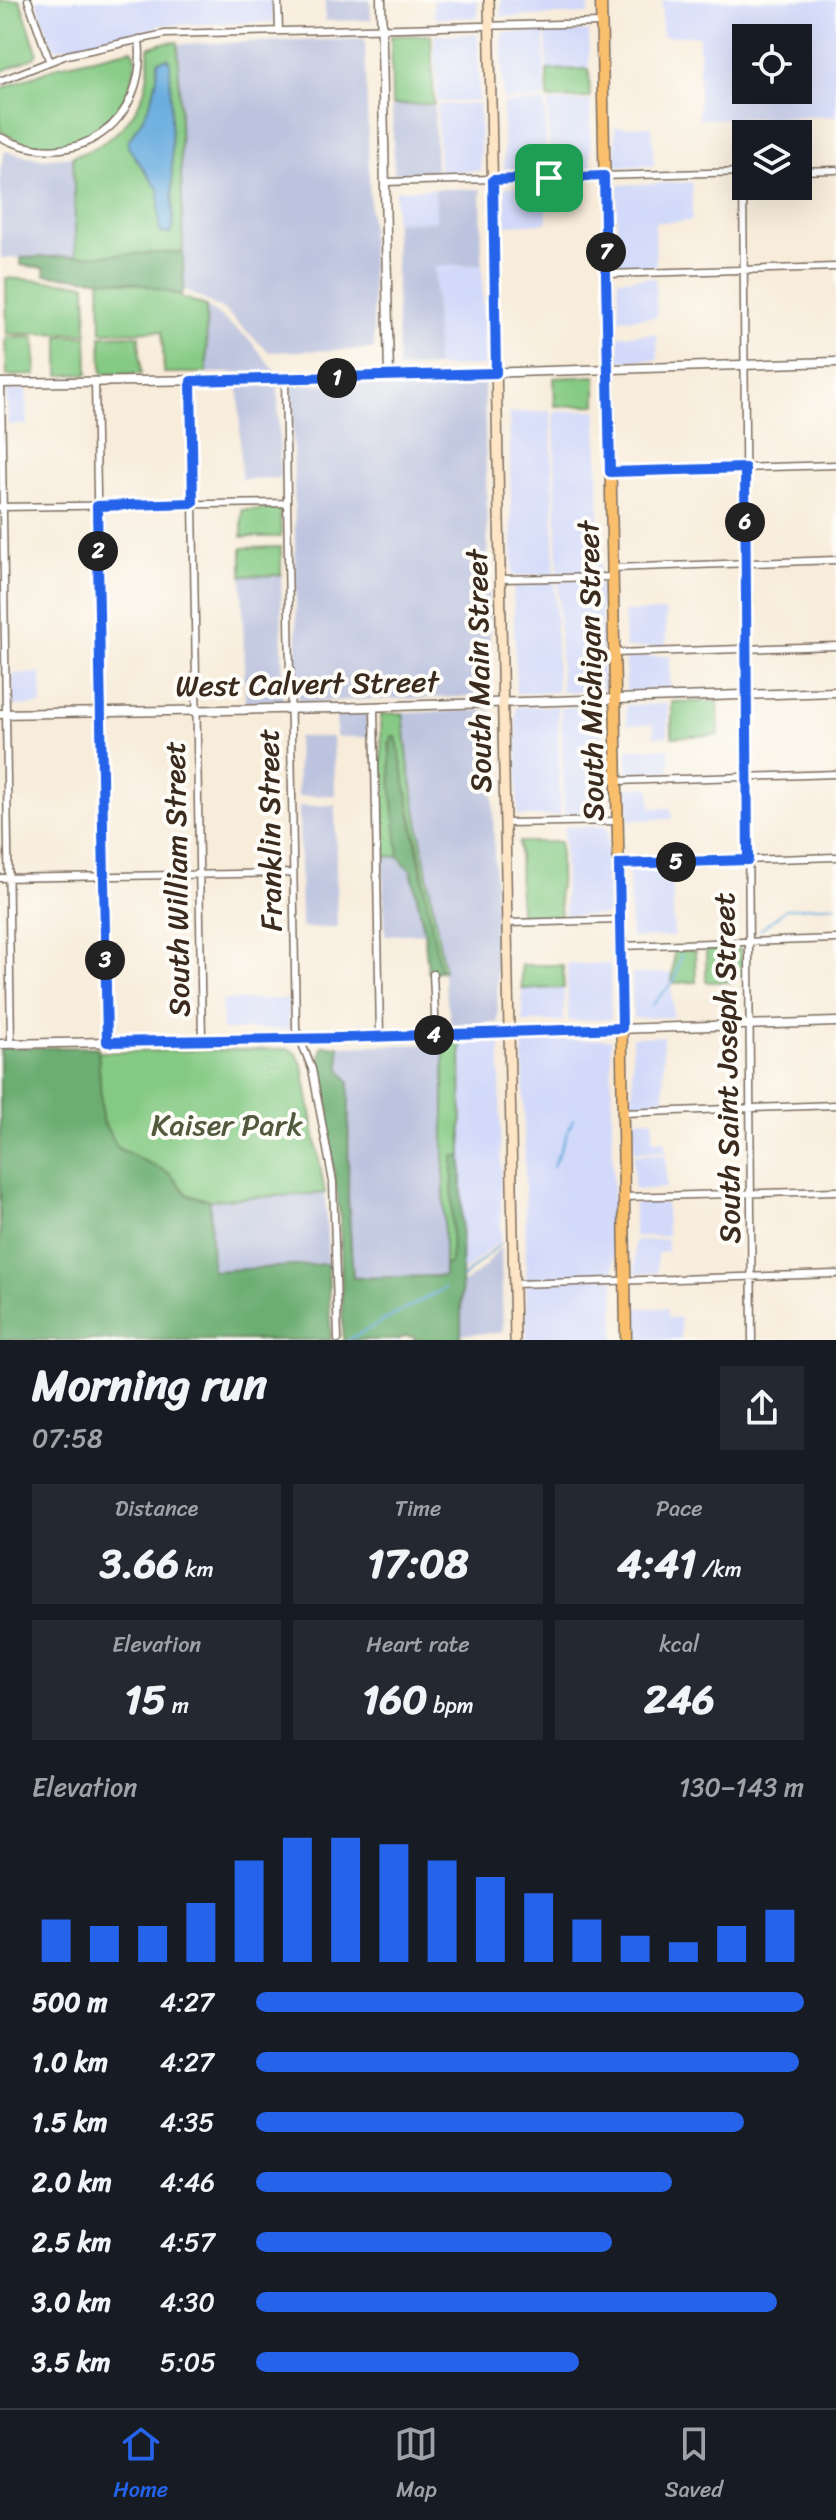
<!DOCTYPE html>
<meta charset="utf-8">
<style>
:root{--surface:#171b24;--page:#242831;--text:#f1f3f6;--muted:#9ea1a6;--line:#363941;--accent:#2563eb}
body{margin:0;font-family:Sriracha,sans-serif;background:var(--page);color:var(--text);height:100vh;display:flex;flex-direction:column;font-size:30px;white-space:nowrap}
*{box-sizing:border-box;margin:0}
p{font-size:26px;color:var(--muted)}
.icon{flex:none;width:44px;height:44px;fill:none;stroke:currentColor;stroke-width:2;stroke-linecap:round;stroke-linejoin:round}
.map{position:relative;height:1340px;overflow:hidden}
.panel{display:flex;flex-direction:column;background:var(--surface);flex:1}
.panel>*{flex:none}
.fabs{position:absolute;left:732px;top:24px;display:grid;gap:16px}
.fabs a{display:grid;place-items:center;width:80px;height:80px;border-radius:0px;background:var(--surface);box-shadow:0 8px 32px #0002;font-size:40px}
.pin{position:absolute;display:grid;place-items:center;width:68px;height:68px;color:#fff;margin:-34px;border-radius:16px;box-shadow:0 4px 12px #0006}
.km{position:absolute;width:40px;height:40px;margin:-20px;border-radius:50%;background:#222;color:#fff;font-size:22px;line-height:40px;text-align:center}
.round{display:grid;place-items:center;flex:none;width:84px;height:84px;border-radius:0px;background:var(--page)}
.summary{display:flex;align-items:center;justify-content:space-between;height:136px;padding:0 32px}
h1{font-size:44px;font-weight:700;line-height:60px}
.stats{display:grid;grid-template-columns:repeat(3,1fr);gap:12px;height:136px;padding:8px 32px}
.stats div{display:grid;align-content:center;border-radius:0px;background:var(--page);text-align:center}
.stats b{font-size:40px;font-weight:700}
.stats small{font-size:22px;font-weight:400}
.stats p{font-size:22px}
.chart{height:224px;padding:16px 32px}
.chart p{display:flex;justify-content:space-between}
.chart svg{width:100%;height:144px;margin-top:8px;stroke:var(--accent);stroke-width:6}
ul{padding:0 32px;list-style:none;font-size:26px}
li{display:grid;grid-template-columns:128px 96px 1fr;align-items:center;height:60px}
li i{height:20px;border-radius:10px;background:var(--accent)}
.menu{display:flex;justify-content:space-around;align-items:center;height:112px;border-top:2px solid var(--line);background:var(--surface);font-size:22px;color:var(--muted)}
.menu a{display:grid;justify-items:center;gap:4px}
.menu .on{color:var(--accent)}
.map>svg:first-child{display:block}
</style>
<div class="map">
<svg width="836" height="1340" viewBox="0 0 836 1340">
<rect width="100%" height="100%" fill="#fdfcf7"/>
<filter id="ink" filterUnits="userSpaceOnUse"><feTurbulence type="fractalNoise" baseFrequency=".0125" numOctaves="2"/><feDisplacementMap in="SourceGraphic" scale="16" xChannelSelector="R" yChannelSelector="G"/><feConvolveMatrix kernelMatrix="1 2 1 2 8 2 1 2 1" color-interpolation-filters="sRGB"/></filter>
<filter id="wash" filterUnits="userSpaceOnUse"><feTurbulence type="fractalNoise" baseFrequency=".006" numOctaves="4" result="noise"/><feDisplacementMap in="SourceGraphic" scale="32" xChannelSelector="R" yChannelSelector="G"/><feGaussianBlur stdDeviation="1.8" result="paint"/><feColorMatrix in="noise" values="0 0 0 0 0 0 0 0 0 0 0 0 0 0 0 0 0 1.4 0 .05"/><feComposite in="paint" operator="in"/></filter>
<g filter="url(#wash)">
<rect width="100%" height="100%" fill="#f8ecda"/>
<path fill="#d2d9f9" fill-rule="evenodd" d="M36 0H272L273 22 160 25 152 29 57 49 52 45Z
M433 0H477L478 17 434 18Z
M501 0H588L589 14 501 17Z
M662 0H836V116L699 119V36H662ZM798 38V90H746V38Z
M589 31V69L547 70 546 32Z
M544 32 545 99 503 100 502 33Z
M478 34 479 101 437 102 434 35Z
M590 101 591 168 550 169 548 102Z
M545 102 547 169 504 170 503 103Z
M479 104 481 171 439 172 437 105Z
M652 126 654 166H616L615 127Z
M692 182V221L655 222 656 266 618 268 616 185Z
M547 186V223L506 225 505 187Z
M435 189 436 221 395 222V190Z
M482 265 485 366 436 367 435 266Z
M655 278 657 317 619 319 618 279Z
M657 334 658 360 619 361V335Z
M26 389 27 425H8L7 390Z
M597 410 600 574 558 575 554 411Z
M551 411 555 575 513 576 509 413Z
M600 579 603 692H561L558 580Z
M555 580 557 692 516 693 513 581Z
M666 611V647L625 648 624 612Z
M670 656V692L626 693 625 657Z
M41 673 42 705 12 706V674Z
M668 704V736L654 737 653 724 627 725 626 705Z
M558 706 560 816H518L516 707Z
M603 706 605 815 564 816 561 707Z
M669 748 670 773 628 774 627 749Z
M650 787 651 808H671L672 819 629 820 628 788Z
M607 826 609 915 565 916 564 827Z
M672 869 674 937 631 938 629 870Z
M567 964H610L611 1019 568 1021Z
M671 973 673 1017 633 1018 632 974Z
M564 988V1021L523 1022 522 989Z
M288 999 289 1029 222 1030V1000Z
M663 1036 664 1104 633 1105 632 1037Z
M611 1039 615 1340H527L523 1041Z
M500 1042 501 1239 462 1273 461 1043Z
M633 1119H653V1140H665L666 1151 634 1152Z
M666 1154V1188L634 1190 633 1155Z
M634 1203H666L667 1236 634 1237Z
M667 1239V1252L657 1253V1273L635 1274 634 1241Z
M635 1308H667L668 1318H680L681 1340H636Z"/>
<path fill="#bcc3de" d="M325 0H370L371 20 325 21Z
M365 39 374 349 269 352 225 311 184 289 178 44Z
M434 104 436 172 394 173 392 105Z
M5 151 41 159 73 156 76 257 1 258 0 170Z
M435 189H481L482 265 435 266 436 367 398 369 395 222 436 221Z
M206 306 249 339 276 372 207 373Z
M484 380 491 696 298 702 292 385Z
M239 386H278L280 478 241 479Z
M281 575 283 702H245L242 576Z
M491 710 498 1023 451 1024 409 769 403 713Z
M367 714 368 737H336V715Z
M297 737H333L335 795 298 796Z
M335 805 337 928H301L299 806Z
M415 855 427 933 385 935 383 857Z
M444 1044V1276L353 1279 339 1046Z
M325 1193 328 1264 212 1271 210 1200Z
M498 1249H501L503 1333 461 1334 462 1284 485 1267Z"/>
<path fill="#85ca84" stroke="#607a51" stroke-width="2" d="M0 0H20L37 52 35 57 0 72Z
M431 35 434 104 392 105 391 36Z
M178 42 183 252 76 257 73 156C122 142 154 100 148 48L163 43Z
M132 49 136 57C131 128 63 171 0 131V89L59 66Z
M589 69 590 98 548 99 547 70Z
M6 278 86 284 87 333 7 334Z
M100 279 152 286 206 306 207 373H164L162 331 101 332Z
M139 335 141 374H102L101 336Z
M59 336H87L88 374 59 375Z
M35 337 36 375 7 376 6 338Z
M596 376V405L555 406 554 378Z
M280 509 281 537H242V510Z
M281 547V575L242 576V548Z
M718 701 719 735 672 737V702Z
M403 713 409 769 444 971H440L430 926 421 860 396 737 389 743 399 856 383 857 381 714Z
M519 842H560V886L558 891 561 916 520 917Z
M741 949 742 975 732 976V982H706V950Z
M674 951H695L696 982 672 983Z
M521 965H563L564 988 522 989Z
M461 1043 462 1156H454L451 1262 444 1266V1044Z
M288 1049 296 1053 303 1067 325 1193 210 1200 188 1195 169 1173 118 1148 102 1120 98 1052Z"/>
<path fill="#6cae72" stroke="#546c48" stroke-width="2" d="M183 252 184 289 181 295 132 282 45 275 44 268 21 265V258Z
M392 736 396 737 398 745 440 971 428 972 424 930 411 869 405 865 399 856C397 833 385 754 392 736Z
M322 1046H339L340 1069 349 1082 348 1198 353 1278 444 1276V1266L451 1262 453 1156H462L461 1340H414V1337L406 1336 396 1340H343L340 1218 328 1123 330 1110 318 1069Z
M98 1047 102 1120 118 1148 169 1173 188 1195 210 1200 212 1271 328 1264 331 1340H0V1048Z"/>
<path fill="#6baddf" stroke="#536c7e" stroke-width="2" d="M168 58 170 62 173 228 170 234 160 233 159 227V191L128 147V141C146 116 158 93 158 61Z"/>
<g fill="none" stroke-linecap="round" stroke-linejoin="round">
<path stroke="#6baddf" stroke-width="2" d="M760 930 786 909 836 905
M652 1005 675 980 681 955
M553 1167 573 1119
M462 1278 501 1243
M348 1340 445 1288"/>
</g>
</g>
<g filter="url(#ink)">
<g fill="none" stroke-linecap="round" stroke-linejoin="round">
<defs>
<path id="minor" d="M28 0 49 60
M278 0 279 30
M0 81 67 55 165 34 601 23
M0 137C75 175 149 123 139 39
M798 171 836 170
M743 173 752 1340
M385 182 745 172
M606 274 836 267
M285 379 296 1029 312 1069 333 1182 338 1340
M191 381 202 1041
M95 382 107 1042
M1 383 11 1044
M610 472 836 465
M0 507 287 503
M612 568 836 560
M500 579 612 577
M614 653 836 646
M374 707 380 1037
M616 781 836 774
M506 823 618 821
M619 864 836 857
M0 878 293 873
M508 923 620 920
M620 946 836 939
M433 974 436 1035
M623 1113 836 1105
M624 1197 836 1191
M514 1284 836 1274"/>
<path id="tertiary" d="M381 0 389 376
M0 383 285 379 836 362
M0 714 334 708 836 692
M0 1044 340 1038 836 1022"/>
<path id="secondary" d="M489 0 515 1340"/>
<path id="primary" d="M601 0 621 987 626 1340"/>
</defs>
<use href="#minor" stroke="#7d6e60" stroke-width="9"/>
<use href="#tertiary" stroke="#7d6e60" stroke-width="11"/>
<use href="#secondary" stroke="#7d6e60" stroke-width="12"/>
<use href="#primary" stroke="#7d6e60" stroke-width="13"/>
<use href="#minor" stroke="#fff" stroke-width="6"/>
<use href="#tertiary" stroke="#fff" stroke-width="8"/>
<use href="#secondary" stroke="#fde5c5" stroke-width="9"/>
<use href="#primary" stroke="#f9bf6d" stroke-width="10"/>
</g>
</g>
<g fill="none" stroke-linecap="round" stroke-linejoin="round" filter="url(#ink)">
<defs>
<path id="route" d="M604 176 610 472 745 468 748 860 619 864 622 1028 340 1038 107 1042 97 506 193 503 191 381 496 373 493 180Z"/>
</defs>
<use href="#route" stroke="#fff" stroke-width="16"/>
<use href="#route" stroke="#2563eb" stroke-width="10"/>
</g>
<g text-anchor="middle" stroke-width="8" stroke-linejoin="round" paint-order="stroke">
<g font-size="30" fill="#3b2a1e" stroke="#fdfcf7">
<text transform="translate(479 671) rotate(-91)" y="10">South Main Street</text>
<text transform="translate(591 671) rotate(-91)" y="10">South Michigan Street</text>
<text transform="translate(307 684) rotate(-1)" y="10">West Calvert Street</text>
<text transform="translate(270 830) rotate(-91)" y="10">Franklin Street</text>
<text transform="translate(177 879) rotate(-91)" y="10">South William Street</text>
<text transform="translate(727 1068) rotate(-91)" y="10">South Saint Joseph Street</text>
</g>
<g font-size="30" fill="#515a3d" stroke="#fdfcf7">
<text x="227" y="1135">Kaiser Park</text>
</g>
</g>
</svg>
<div class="fabs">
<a><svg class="icon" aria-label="locate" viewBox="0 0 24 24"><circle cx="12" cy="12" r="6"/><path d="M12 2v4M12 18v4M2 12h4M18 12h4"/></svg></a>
<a><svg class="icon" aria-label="layers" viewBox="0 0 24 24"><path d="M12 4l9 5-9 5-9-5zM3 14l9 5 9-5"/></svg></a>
</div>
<div class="pin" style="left:549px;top:178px;background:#1e9e55"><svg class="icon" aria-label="arrive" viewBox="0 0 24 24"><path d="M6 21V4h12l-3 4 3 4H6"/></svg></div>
<b class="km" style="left:337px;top:378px">1</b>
<b class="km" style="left:98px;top:551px">2</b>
<b class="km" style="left:105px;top:960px">3</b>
<b class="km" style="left:434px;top:1035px">4</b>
<b class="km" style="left:676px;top:862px">5</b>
<b class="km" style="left:745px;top:522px">6</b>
<b class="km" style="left:606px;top:252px">7</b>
</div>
<section class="panel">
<div class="summary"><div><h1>Morning run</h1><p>07:58</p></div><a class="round"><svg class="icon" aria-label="share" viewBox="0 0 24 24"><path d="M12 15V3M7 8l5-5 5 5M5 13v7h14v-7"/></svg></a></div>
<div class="stats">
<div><p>Distance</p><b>3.66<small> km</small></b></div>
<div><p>Time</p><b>17:08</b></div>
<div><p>Pace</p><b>4:41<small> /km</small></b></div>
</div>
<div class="stats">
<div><p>Elevation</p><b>15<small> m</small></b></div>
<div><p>Heart rate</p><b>160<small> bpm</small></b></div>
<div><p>kcal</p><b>246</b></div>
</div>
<div class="chart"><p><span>Elevation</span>130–143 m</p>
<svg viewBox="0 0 160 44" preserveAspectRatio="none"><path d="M5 44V31M15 44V33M25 44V33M35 44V26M45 44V13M55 44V6M65 44V6M75 44V8M85 44V13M95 44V18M105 44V23M115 44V31M125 44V36M135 44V38M145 44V33M155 44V28"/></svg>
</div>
<ul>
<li><b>500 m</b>4:27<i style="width:100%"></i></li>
<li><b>1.0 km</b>4:27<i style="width:99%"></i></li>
<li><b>1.5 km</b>4:35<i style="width:89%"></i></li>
<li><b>2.0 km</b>4:46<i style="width:76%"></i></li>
<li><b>2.5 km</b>4:57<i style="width:65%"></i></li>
<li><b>3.0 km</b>4:30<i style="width:95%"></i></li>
<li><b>3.5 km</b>5:05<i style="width:59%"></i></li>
</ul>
</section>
<nav class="menu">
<a class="on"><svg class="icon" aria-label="home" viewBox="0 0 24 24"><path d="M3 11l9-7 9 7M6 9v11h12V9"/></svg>Home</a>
<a><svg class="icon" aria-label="map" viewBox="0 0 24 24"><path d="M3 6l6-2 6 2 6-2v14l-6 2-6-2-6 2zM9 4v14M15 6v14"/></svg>Map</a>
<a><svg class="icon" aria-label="saved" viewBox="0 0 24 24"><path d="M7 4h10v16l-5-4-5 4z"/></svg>Saved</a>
</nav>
